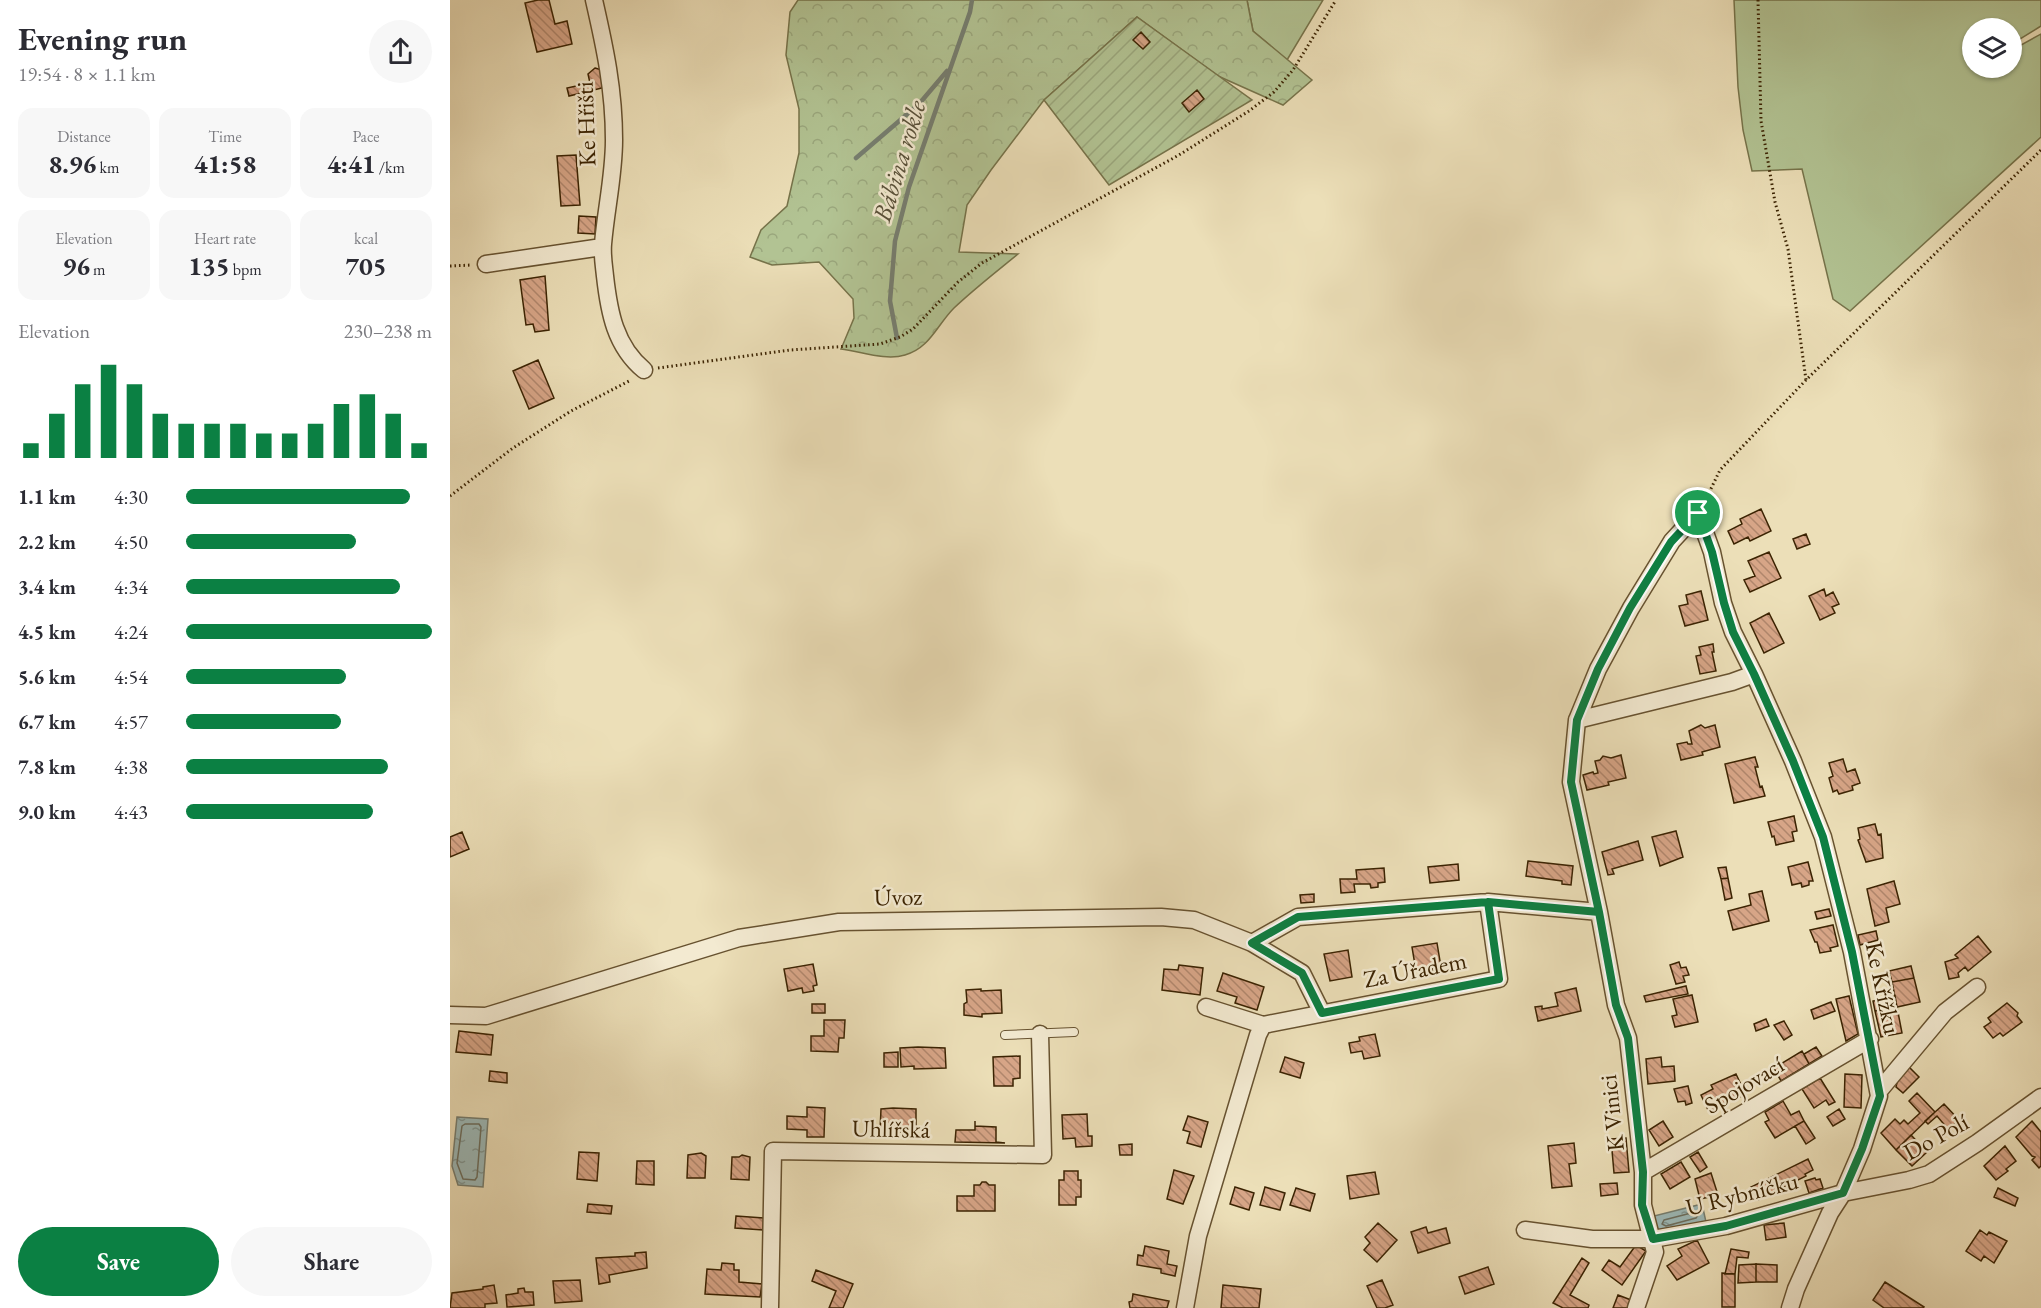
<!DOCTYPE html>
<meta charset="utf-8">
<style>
:root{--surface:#fff;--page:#f7f7f7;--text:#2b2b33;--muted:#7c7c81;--accent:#0b8043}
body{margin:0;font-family:"EB Garamond",serif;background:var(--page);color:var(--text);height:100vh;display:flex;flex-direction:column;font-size:22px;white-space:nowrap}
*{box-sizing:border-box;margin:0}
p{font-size:20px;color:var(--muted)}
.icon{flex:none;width:33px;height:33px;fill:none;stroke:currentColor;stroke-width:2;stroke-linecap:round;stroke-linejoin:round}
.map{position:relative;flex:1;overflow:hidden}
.panel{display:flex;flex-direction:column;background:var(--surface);width:450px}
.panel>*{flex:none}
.buttons{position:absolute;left:1512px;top:18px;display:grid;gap:12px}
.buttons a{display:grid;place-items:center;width:60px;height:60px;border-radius:50%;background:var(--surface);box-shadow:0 2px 4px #0004;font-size:30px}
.pin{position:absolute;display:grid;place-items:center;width:51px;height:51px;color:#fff;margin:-26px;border:3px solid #fff;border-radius:50%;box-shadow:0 2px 6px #0007}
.round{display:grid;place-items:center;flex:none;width:63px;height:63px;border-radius:32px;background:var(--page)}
.headline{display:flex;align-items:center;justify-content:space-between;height:102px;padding:0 18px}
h1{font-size:33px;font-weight:700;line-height:45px}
.stats{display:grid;grid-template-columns:repeat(3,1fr);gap:9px;height:102px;padding:6px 18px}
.stats div{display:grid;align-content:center;border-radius:15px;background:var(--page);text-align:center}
.stats b{font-size:26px;font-weight:700}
.stats small{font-size:16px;font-weight:400}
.stats p{font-size:16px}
.chart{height:168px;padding:12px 18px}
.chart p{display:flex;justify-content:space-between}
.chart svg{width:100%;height:108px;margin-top:6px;stroke:var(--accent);stroke-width:6}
.action{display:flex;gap:12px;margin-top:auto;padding:12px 18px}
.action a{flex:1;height:69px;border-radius:36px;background:var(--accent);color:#fff;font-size:24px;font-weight:700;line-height:69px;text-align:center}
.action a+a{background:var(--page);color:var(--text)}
ul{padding:0 18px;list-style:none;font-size:20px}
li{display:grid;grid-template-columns:96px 72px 1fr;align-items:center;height:45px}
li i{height:15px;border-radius:8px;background:var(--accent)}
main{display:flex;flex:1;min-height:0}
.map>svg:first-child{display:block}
</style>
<main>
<section class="panel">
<div class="headline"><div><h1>Evening run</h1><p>19:54 · 8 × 1.1 km</p></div><a class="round"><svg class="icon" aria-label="share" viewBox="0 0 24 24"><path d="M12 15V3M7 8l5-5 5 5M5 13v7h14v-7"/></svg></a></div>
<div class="stats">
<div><p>Distance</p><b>8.96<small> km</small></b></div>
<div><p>Time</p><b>41:58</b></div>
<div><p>Pace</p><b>4:41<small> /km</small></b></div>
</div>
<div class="stats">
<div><p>Elevation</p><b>96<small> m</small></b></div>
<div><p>Heart rate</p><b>135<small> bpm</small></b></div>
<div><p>kcal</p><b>705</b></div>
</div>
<div class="chart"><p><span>Elevation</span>230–238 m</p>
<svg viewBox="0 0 160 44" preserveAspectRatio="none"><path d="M5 44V38M15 44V26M25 44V14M35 44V6M45 44V14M55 44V26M65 44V30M75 44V30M85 44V30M95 44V34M105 44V34M115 44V30M125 44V22M135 44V18M145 44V26M155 44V38"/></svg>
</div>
<ul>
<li><b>1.1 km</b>4:30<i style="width:91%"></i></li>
<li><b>2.2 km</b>4:50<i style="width:69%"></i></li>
<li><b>3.4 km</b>4:34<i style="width:87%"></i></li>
<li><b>4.5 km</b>4:24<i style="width:100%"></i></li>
<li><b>5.6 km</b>4:54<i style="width:65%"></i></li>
<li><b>6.7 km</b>4:57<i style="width:63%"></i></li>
<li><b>7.8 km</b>4:38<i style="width:82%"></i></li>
<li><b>9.0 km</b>4:43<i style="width:76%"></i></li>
</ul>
<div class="action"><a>Save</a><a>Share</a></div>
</section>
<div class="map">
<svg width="1591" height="1308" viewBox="0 0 1591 1308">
<defs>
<pattern id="forest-crowns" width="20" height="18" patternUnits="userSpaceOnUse" patternTransform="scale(1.5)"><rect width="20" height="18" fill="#b2c393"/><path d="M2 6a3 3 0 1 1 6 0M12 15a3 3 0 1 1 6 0" fill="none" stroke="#9aa77d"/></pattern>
<pattern id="garden-furrows" width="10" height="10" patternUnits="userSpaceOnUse" patternTransform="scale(1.5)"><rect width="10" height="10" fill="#b2c393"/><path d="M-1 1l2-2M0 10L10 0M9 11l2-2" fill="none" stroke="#9aa77d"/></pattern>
<pattern id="water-ripples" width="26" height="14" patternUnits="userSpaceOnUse" patternTransform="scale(1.5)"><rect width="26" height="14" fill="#9dbab9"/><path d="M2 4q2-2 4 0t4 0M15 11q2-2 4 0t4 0" fill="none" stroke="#819794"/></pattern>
<pattern id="building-back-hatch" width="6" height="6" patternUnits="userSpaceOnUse" patternTransform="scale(1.5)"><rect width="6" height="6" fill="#d7a587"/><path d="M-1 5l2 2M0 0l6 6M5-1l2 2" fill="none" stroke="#b0866c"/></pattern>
</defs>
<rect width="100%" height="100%" fill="#ecdfb8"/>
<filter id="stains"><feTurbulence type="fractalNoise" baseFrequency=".00333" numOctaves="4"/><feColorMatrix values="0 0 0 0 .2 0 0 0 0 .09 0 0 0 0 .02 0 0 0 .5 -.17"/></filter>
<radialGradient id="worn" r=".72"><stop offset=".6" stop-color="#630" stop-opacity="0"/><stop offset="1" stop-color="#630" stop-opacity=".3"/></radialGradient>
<path fill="#b2c393" stroke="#76734a" stroke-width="1.5" d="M797 0H873L837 60 803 31Z
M1284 0H1591V26L1562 44V28H1522V68H1526L1524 70 1530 68H1562V50L1591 34V137L1400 311 1383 299 1352 169 1302 171 1293 130 1288 87Z"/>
<path fill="url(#forest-crowns)" stroke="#76734a" stroke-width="1.5" d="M348 0H797L803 31 862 80 833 105 768 76 687 17 594 100 541 170 517 205 509 252 568 254C546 272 524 289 504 308 487 325 480 348 455 355 435 361 410 351 391 349L404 318 403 299 369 262 322 265 300 257 311 230 337 206 349 153V109L336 55 340 12Z"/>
<path fill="url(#garden-furrows)" stroke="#76734a" stroke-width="1.5" d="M687 17 802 100 659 185 594 100Z"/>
<path fill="url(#water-ripples)" stroke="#767e70" stroke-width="1.5" d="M7 1117 38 1119 33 1187 8 1185 2 1166Z
M1252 1204 1256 1222 1209 1234 1204 1216Z"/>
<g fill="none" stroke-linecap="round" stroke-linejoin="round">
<path stroke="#6c6e5e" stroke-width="1.5" d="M15 1124H29L31 1127 27 1177 25 1180 13 1179 7 1163 12 1126Z
M1245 1212 1248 1215 1246 1218 1216 1226 1212 1224 1214 1220Z"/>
<path stroke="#767e70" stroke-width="4.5" d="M406 158 469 104 497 71
M447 338 440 301 445 241 459 187 520 12 522 0"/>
</g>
<path fill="url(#building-back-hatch)" stroke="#3b2302" stroke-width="1.5" d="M88 0H99L105 24 117 21 122 44 87 52 75 3Z
M691 32 700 42 693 49 683 40Z
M145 68 152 70 156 87 119 96 117 88 140 83 138 74Z
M747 90 754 99 739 112 732 103Z
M126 155 130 205 111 206 107 156Z
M129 216 146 217 145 234 128 233Z
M95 276 99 330 85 332 83 324 76 325 70 280Z
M88 360 104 398 79 409 63 371Z
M1311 509 1321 531 1300 541 1298 537 1284 544 1278 531 1292 524 1290 519Z
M1356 534 1360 544 1347 549 1343 539Z
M1319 552 1331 578 1300 592 1294 580 1305 576 1298 561Z
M1374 589 1376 596 1383 592 1389 604 1382 607 1385 613 1370 620 1359 596Z
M1251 591 1258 620 1235 626 1229 606 1238 604 1236 595Z
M1319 613 1334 643 1314 653 1300 623Z
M1263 644 1264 652H1262L1266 671 1250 674 1246 656 1251 655 1249 647Z
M1251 725 1255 728 1265 725 1270 747 1252 752 1253 755 1231 760 1227 744 1237 742 1238 744H1242L1239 731Z
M1171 755 1176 778 1158 782 1159 785 1137 790 1133 775 1143 772 1144 774 1148 773 1145 761 1150 760 1153 756 1161 758Z
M1305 757 1308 767H1305L1310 787 1312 786 1315 796 1284 803 1275 764Z
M1393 759 1397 772 1405 769 1410 783 1402 786 1403 790 1389 794 1387 790 1383 792 1379 778 1383 776 1379 763Z
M1344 816 1347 831 1342 832 1344 841 1326 845 1324 836 1322 837 1318 822Z
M1425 824 1428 835 1431 834 1433 858 1416 862 1408 840 1410 839 1408 828Z
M1226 831 1233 857 1210 866 1202 837Z
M12 832 19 849 0 857V837Z
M1188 841 1193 860 1162 869 1164 874 1158 875 1152 852Z
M1078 861 1123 866 1121 885 1112 884V881L1076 876Z
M1358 862 1363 881H1359V885L1352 887 1351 883 1342 885 1338 867Z
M1008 864 1009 880 980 883 978 867Z
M1276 867 1278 878 1271 879 1268 868Z
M934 868 935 882 928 883V887L921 888 920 884H904L905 892 891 893 890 879H907L906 870Z
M1278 878 1282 898 1275 900 1271 879Z
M1444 881 1450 904 1436 908 1439 922 1425 926 1417 889Z
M1312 891 1319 921 1283 930 1278 911 1301 905 1299 894Z
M864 894V902L851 903 850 895Z
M1379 909 1381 916 1367 919 1365 912Z
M1383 925 1388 946 1380 948 1381 951 1370 953 1367 942H1365L1360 930Z
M1426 931 1428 940 1410 945 1408 935Z
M1528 936 1541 952 1518 971 1515 967 1508 973 1509 977 1499 979 1495 962 1508 958 1505 955Z
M987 943 991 967 982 968 983 972 976 973V969L966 971 962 947Z
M898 950 902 977 880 981 874 954Z
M1229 962 1231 968 1236 967 1239 975 1233 976 1235 982 1226 984 1220 965Z
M363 964 367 985 363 986 364 991 353 993 352 988 338 991 334 969Z
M729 965 753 968 750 995 712 990 714 969 728 970Z
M1461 966 1464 978 1442 982 1439 971Z
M773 973 814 987 807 1010 785 1003 787 997 767 991Z
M1464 978 1470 1002 1447 1007 1442 982Z
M1236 986 1238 994 1196 1002 1194 996Z
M1126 988 1131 1011 1088 1021 1085 1007 1092 1006V1009L1108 1006 1105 993Z
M531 989V991L551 990 552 1013 532 1014V1017L514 1015V1004L517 1002 516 990Z
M1242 995 1248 1022 1225 1027 1222 1016 1227 1015 1223 999Z
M1399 996 1408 1034 1396 1041 1386 999Z
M1445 996 1447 1007 1425 1011 1423 1001Z
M1381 1002 1385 1011 1364 1019 1361 1010Z
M1557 1003 1568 1013 1567 1016 1572 1022 1553 1036 1550 1033 1543 1038 1534 1027 1541 1022 1538 1018Z
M362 1004H375V1013H362Z
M1447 1007 1452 1033 1431 1037 1425 1011Z
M1316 1019 1319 1026 1306 1031 1304 1024Z
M374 1020H395L394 1038H389L388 1052 361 1051V1036H374Z
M1334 1021 1342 1035 1334 1040 1324 1025Z
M9 1031 43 1035 41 1055 6 1052Z
M925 1034 930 1056 914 1059 912 1051 901 1053 899 1043 910 1041 909 1037Z
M468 1047 495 1048 496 1068 464 1069V1066L451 1067 450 1048Z
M1366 1047 1372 1056 1359 1064 1354 1054Z
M1352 1051 1359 1064 1331 1081 1324 1068Z
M448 1052V1067H434V1053Z
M570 1056V1078L563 1079V1086H544L543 1057Z
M835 1057 854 1063 850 1078 830 1072Z
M1211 1057 1212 1067 1224 1066 1225 1081 1198 1084 1196 1059Z
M1456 1064 1469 1077 1453 1093 1446 1087 1449 1073Z
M40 1071 57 1073V1083L39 1081Z
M1286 1074 1296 1095 1281 1100 1259 1112 1251 1095 1263 1089 1261 1085Z
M1395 1074 1412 1075 1411 1108 1394 1107Z
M1370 1078 1385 1102 1379 1105 1376 1100 1364 1108 1352 1089Z
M1238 1086 1242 1103 1236 1105 1235 1101 1228 1102 1224 1089Z
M1467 1093 1485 1112 1446 1150 1431 1133 1445 1119 1450 1124 1454 1120 1458 1124 1470 1113 1459 1101Z
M1333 1101 1341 1115 1349 1111 1354 1121 1325 1138 1315 1122 1319 1120 1315 1112Z
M1494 1104 1509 1120 1498 1129 1487 1116 1478 1124 1475 1121Z
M357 1107 375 1108 374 1137H357V1130L337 1129V1116L357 1117Z
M443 1108 466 1109V1132H456L455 1137H452V1132L430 1131 431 1109Z
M1389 1109 1395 1119 1383 1126 1377 1117Z
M637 1114 638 1136H642V1146L626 1147 625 1138 613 1139 612 1115Z
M738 1116 758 1122 751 1147 737 1143 740 1132 733 1130Z
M525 1121V1126L546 1127V1142L555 1143 505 1142 506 1130H525Z
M1213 1121 1223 1137 1209 1146 1199 1130Z
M1354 1121 1365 1138 1356 1144 1345 1126Z
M1582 1121 1591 1132V1166L1589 1168 1582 1160 1585 1157 1582 1156 1566 1137Z
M1461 1135 1477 1152 1462 1166 1446 1150Z
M1176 1138 1179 1172 1164 1173 1161 1139Z
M1124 1143 1126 1163 1119 1164 1122 1186 1102 1188 1098 1146Z
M682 1144V1155H670L669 1145Z
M1555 1146 1566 1161 1556 1169 1558 1171 1546 1180 1534 1166Z
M129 1152 149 1153 147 1181 127 1179Z
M1248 1152 1257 1167 1250 1172 1240 1157Z
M251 1153 256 1156 255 1178H237L238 1155Z
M292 1155 300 1157 299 1180 281 1179 282 1157H289Z
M1358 1159 1363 1170 1355 1174 1356 1176 1308 1200 1301 1187Z
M187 1161H204V1185L186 1184Z
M1231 1162 1240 1177 1220 1189 1211 1174Z
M724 1170 744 1176 733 1204 717 1199Z
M614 1171H628V1180H631V1197H626V1205H609V1180H614Z
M925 1172 929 1194 900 1199 897 1176Z
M1261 1173 1268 1195 1250 1199 1245 1179Z
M1365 1178 1366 1180 1370 1179 1373 1188 1359 1193 1355 1181Z
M532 1182H536L539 1185H545V1211H507V1196H524V1185H530Z
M1167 1183 1168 1194 1151 1196 1150 1184Z
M785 1187 804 1193 799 1210 780 1204Z
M815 1187 835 1193 830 1210 810 1205Z
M846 1188 865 1194 860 1211 840 1205Z
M1548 1188 1568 1198 1565 1206 1544 1197Z
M138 1204 162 1206 161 1214 137 1212Z
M286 1216 314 1218 313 1230 285 1228Z
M928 1223 947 1240 927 1262 914 1250 920 1243 915 1237Z
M1334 1223 1336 1237 1316 1240 1314 1225Z
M976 1227 978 1233 996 1228 1000 1243 968 1253 961 1232Z
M1530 1230 1537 1235 1539 1232 1557 1241 1544 1263 1534 1256 1531 1261 1516 1251Z
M1247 1240 1259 1263 1227 1280 1217 1266 1232 1256 1228 1249Z
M1186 1245 1196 1251 1172 1285 1152 1270 1159 1260 1170 1267Z
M695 1246 719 1251 717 1264 727 1266 725 1276 711 1273V1269L687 1265 688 1255 693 1256Z
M1281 1249 1299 1252 1298 1258 1287 1257 1285 1274H1275Z
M196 1252 197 1268 159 1275 160 1282 149 1284 146 1258 185 1256V1253Z
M1132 1258 1139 1263 1120 1295 1139 1305 1138 1308H1113L1103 1303Z
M272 1263 284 1264V1270H289V1282L312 1284 310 1297 255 1294 257 1269 271 1270Z
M1306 1264 1327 1265V1282H1306Z
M1306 1264V1282L1288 1283 1289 1265Z
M1038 1267 1044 1284 1015 1294 1009 1277Z
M366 1270 403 1284 393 1308H379L386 1291 362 1281Z
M1272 1273 1285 1274V1307H1272Z
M130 1280 132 1301 105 1303 103 1281Z
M932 1280 943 1305 935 1308H927L917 1286Z
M1435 1282 1474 1307 1473 1308H1434L1423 1300Z
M44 1285 47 1303 35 1304V1308H0L2 1293 33 1289V1287Z
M773 1285 811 1289 809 1308H771Z
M74 1288 75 1292H83L84 1305 57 1307 56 1295 68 1293V1289Z
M683 1294 719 1301 717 1308H680L679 1302 682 1301Z
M1168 1295 1181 1300 1178 1308H1163Z"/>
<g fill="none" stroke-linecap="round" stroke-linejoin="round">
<defs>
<path id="service" d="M555 1035 624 1032"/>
<path id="minor" d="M144 0C155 48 164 90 164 140 164 175 156 209 153 244 152 255 154 266 155 276 159 312 165 346 194 370
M36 264 152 247
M1127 720 1148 669 1181 608 1222 541 1248 513 1262 552 1273 603 1283 632 1304 674 1343 761 1373 837 1402 952 1429 1096 1412 1149 1393 1193 1380 1213 1346 1289 1340 1308
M802 943 848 917 1038 902
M756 1007 813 1025
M0 1015 36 1016 289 938 389 922 711 917 744 920 802 943 852 973 872 1013
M1429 1091 1495 1012 1527 987
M1193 1172 1420 1039
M1075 1230 1142 1239H1203L1276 1226 1393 1193 1459 1180 1479 1174 1527 1143 1591 1097
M320 1308 323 1151 593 1155 590 1034
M735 1308 748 1236 808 1035 813 1025 1049 979 1038 902 1149 912
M1186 1308 1205 1252 1193 1205V1172L1178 1038 1166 1005 1149 912 1121 782 1127 720 1282 682 1304 674"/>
</defs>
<use href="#service" stroke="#675230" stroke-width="10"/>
<use href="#minor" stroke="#675230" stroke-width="19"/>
<path stroke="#3b2302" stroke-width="3" stroke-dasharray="1.5 3" stroke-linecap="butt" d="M1308 0 1311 121 1325 202 1338 249 1356 380
M0 266 22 265
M208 368 340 350 430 344 450 337 463 329 508 282 532 263 729 155 799 111 824 92 843 70 886 0
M0 496 63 448 121 411 181 380
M1255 501 1270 470 1356 380 1591 150"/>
<use href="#service" stroke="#f3ead1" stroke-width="8"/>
<use href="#minor" stroke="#f3ead1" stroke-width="16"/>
</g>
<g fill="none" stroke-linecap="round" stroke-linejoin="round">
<defs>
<path id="route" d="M1248 513 1221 542 1180 608 1148 669 1127 720 1121 782 1149 912 1038 902 848 917 802 943 852 973 872 1013 1049 979 1038 902 1149 912 1166 1005 1178 1038 1193 1172 1192 1205 1203 1239 1276 1226 1393 1193 1412 1149 1430 1096 1402 952 1373 837 1343 761 1304 674 1283 632 1274 603 1262 552 1248 513"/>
</defs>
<use href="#route" stroke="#fff" stroke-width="12"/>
<use href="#route" stroke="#0b8043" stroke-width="8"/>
</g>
<g text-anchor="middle" stroke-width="5" stroke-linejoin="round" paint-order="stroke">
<g font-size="24" fill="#3b2302" stroke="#f3ead1">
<text transform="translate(136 124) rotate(-92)" y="8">Ke Hřišti</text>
<text transform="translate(448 897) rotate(-1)" y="8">Úvoz</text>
<text transform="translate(965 970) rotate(-11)" y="8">Za Úřadem</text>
<text transform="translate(1433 988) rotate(78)" y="8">Ke Křížku</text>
<text transform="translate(1294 1085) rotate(-31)" y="8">Spojovací</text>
<text transform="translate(1162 1113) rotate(-96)" y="8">K Vinici</text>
<text transform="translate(441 1129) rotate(1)" y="8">Uhlířská</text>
<text transform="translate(1486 1137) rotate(-29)" y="8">Do Polí</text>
<text transform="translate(1292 1194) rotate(-14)" y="8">U Rybníčku</text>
</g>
<g font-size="26" font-style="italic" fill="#585039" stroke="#f3ead1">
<text transform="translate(449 161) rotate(-73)" y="9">Bábina rokle</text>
</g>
</g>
<rect width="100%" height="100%" filter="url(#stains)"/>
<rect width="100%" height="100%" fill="url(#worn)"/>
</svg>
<div class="buttons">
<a><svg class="icon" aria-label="layers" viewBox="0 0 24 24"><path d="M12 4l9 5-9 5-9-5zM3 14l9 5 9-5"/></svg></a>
</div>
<div class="pin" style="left:1248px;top:513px;background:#1e9e55"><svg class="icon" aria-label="arrive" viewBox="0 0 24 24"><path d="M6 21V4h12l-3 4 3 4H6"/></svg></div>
</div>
</main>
